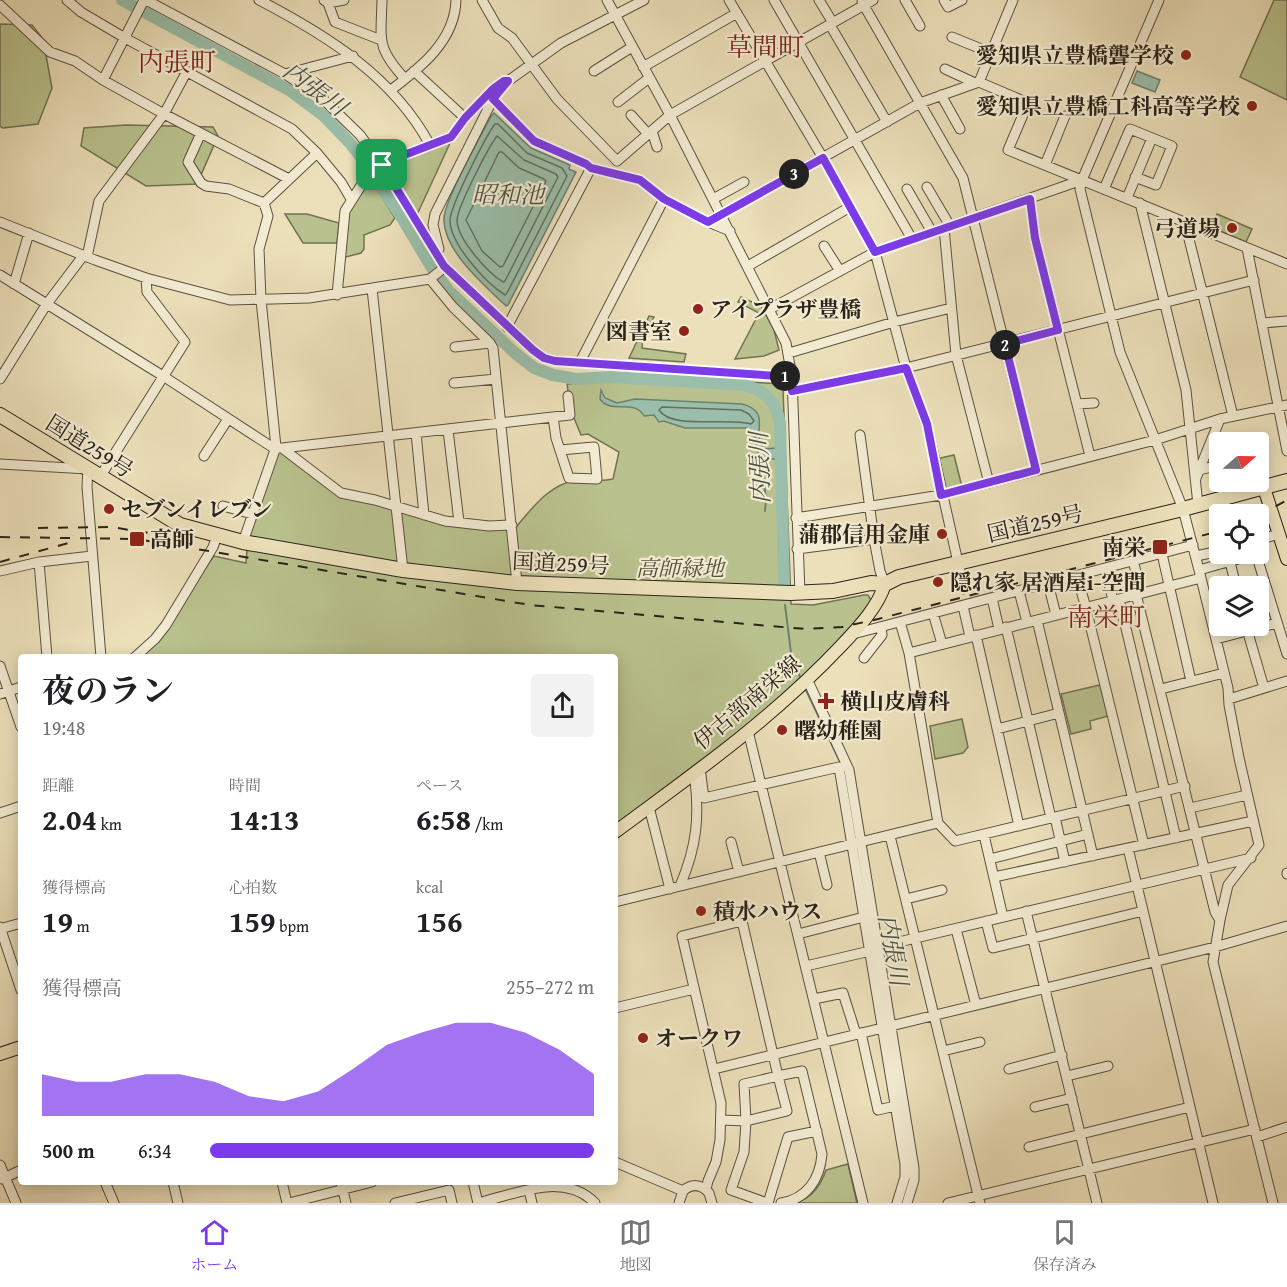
<!DOCTYPE html>
<html lang="ja">
<meta charset="utf-8">
<style>
:root{--surface:#fff;--page:#f2f2f2;--text:#202124;--muted:#757577;--line:#e0e0e0;--accent:#7c3aed}
body{margin:0;font-family:"Gentium Book Plus","Noto Serif JP",serif;background:var(--page);color:var(--text);height:100vh;display:flex;flex-direction:column;font-size:22px;white-space:nowrap}
*{box-sizing:border-box;margin:0}
p{font-size:20px;color:var(--muted)}
.icon{flex:none;width:33px;height:33px;fill:none;stroke:currentColor;stroke-width:2;stroke-linecap:round;stroke-linejoin:round}
.map{position:relative;flex:1;overflow:hidden}
.sheet{position:absolute;left:18px;top:654px;width:600px;height:531px;display:flex;flex-direction:column;background:var(--surface);border-radius:6px;box-shadow:0 3px 15px #0003}
.sheet>*{flex:none}
.needle{width:39px;rotate:70deg}
.controls{position:absolute;left:1209px;top:432px;display:grid;gap:12px}
.controls a{display:grid;place-items:center;width:60px;height:60px;border-radius:6px;background:var(--surface);box-shadow:0 3px 15px #0003;font-size:30px}
.pin{position:absolute;display:grid;place-items:center;width:51px;height:51px;color:#fff;margin:-26px;border-radius:12px;box-shadow:0 3px 9px #0006}
.km{position:absolute;width:30px;height:30px;margin:-15px;border-radius:50%;background:#222;color:#fff;font-size:16px;line-height:30px;text-align:center}
.round{display:grid;place-items:center;flex:none;width:63px;height:63px;border-radius:6px;background:var(--page)}
.headline{display:flex;align-items:center;justify-content:space-between;height:102px;padding:0 24px}
h1{font-size:33px;font-weight:700;line-height:45px}
.metrics{display:grid;grid-template-columns:repeat(3,1fr);gap:9px;height:102px;padding:6px 24px}
.metrics div{display:grid;align-content:center}
.metrics b{font-size:30px;font-weight:700}
.metrics small{font-size:16px;font-weight:400}
.metrics p{font-size:16px}
.chart{height:168px;padding:12px 24px}
.chart p{display:flex;justify-content:space-between}
.chart svg{width:100%;height:108px;margin-top:6px;fill:var(--accent);opacity:.7}
ul{padding:0 24px;list-style:none;font-size:20px}
li{display:grid;grid-template-columns:96px 72px 1fr;align-items:center;height:45px}
li i{height:15px;border-radius:8px;background:var(--accent)}
.tab-bar{display:flex;justify-content:space-around;align-items:center;height:84px;border-top:2px solid var(--line);background:var(--surface);font-size:16px;color:var(--muted)}
.tab-bar a{display:grid;justify-items:center;gap:3px}
.tab-bar .active{color:var(--accent)}
.map>svg:first-child{display:block}
</style>
<div class="map">
<svg width="1287" height="1203" viewBox="0 0 1287 1203">
<rect width="100%" height="100%" fill="#ece0ba"/>
<filter id="stains"><feTurbulence type="fractalNoise" baseFrequency=".00333" numOctaves="4"/><feColorMatrix values="0 0 0 0 .2 0 0 0 0 .09 0 0 0 0 .02 0 0 0 .5 -.17"/></filter>
<radialGradient id="worn" r=".72"><stop offset=".6" stop-color="#630" stop-opacity="0"/><stop offset="1" stop-color="#630" stop-opacity=".3"/></radialGradient>
<path fill="#b9c28e" stroke="#727254" stroke-width="1.5" d="M1274 0H1287V100L1240 77Z
M0 24 32 25 43 39 52 88 38 124 3 128 0 126Z
M126 125 213 127 218 136 197 184 146 186 81 146 84 128Z
M451 141 416 217 386 166Z
M373 182 395 218 390 225 364 235V249L361 253 342 258C346 229 344 198 373 182Z
M285 214H307L339 223 337 243H303Z
M1217 214 1252 229 1246 242 1211 227Z
M741 297 761 306 774 330 779 350 764 356 735 359 759 313 738 302Z
M649 316 654 317 643 338 642 348 686 354 684 362 629 358Z
M615 373 780 384 783 389 791 604 813 605 864 595H868L871 600 863 615 821 661 774 705 615 825V657H142C172 630 189 589 214 556L246 563 248 537 277 451 280 450 340 495 416 514 509 528 517 526C533 507 549 485 576 480 588 478 597 483 613 479L619 452 588 434 581 435 574 418 572 417 567 384 614 380Z
M954 455 962 487 943 491 936 459Z
M1100 685 1108 716 1090 721 1091 729 1071 734 1061 694Z
M962 719 968 747 963 753 935 759 930 726Z
M848 1164 857 1203H796C811 1198 821 1185 826 1170Z"/>
<path fill="#9abea9" stroke="#6d806f" stroke-width="1.5" d="M1137 71 1160 80 1155 92 1132 83Z
M494 113 531 148 570 165 569 169 576 172 508 305 506 306C485 286 445 252 444 221 442 204 481 136 491 116Z
M601 390 605 398 617 403 635 399 742 404C768 411 756 425 760 442L762 441V449L777 448 776 459H761L759 457 755 437 746 428H685L664 421 659 422 654 415 644 416C634 398 611 415 600 399Z"/>
<g fill="none" stroke-linecap="round" stroke-linejoin="round">
<path stroke="#627061" stroke-width="1.5" d="M495 124H498L527 153 562 168 567 176 507 293 505 295C486 283 451 245 450 221 449 208 486 136 495 124Z
M497 136 524 160 556 174 558 177 505 281 503 282C488 273 457 239 457 220 457 208 489 146 497 136Z
M499 152H502L519 168 544 179 546 181 503 266 500 267 482 251 466 220Z
M662 407 741 410 749 414 754 421 751 424C730 417 671 430 659 410Z"/>
<path stroke="#6d806f" stroke-width="2" d="M761 459 766 499 765 511
M785 605 791 653 801 680
M805 688 841 764"/>
<path stroke="#9abea9" stroke-width="12" d="M122 0 289 90 324 116 350 143 367 165 402 218 435 273 449 291 515 353 534 368 553 375 576 379 611 377 744 385C765 390 776 401 780 423L784 586"/>
<defs>
<path id="minor" d="M67 0 81 12 125 38 292 129 317 153 341 182 351 199
M146 0 285 74 323 99 360 135 382 165 444 266 533 350 544 358 556 361 792 377
M259 0C326 35 393 76 430 145
M324 0 328 3 344 0
M382 0C381 41 376 47 405 79
M482 0 498 28 512 38 557 99 617 161 670 115 873 0
M607 0 670 115 786 343 792 377 800 594
M729 0 823 158 875 252 906 368 927 425 964 589
M774 0 912 239
M819 0 833 23
M905 0 920 26
M944 0 948 7 962 0
M1159 0 1082 180 1080 189 1120 352 1183 509 1199 570 1228 688 1229 705 1239 758 1259 845 1228 885 1220 920 1213 962 1273 1203
M862 2 963 178 1036 470
M328 3 335 22 381 40
M0 5 50 52 75 61 103 80 164 114 289 179
M830 25 887 122
M952 37 991 53
M643 67 737 13
M945 69 975 83
M414 71 465 118
M594 71 632 47
M285 74 353 56
M103 80 144 0
M979 82 1013 0
M391 90C420 68 455 41 456 0
M941 95 960 129
M493 99 534 141 586 164 591 168
M618 102 649 78
M631 115 648 134
M652 131 657 147
M201 133 188 162 201 183 206 186 229 189 264 203 317 153
M1045 165 1065 116
M927 187 950 226
M907 189 932 232
M1104 189 1130 129 1172 146 1156 185 1135 177
M1127 198 1152 138
M713 199 744 182
M1030 199 1035 238 1090 456
M1140 203 1186 390 1198 505
M0 222 95 260 146 278 230 300 309 298 430 279 440 271 444 266
M708 222 920 103 979 82 1028 103 1008 150 1287 264
M1193 225 1189 239 1233 416
M944 228 956 355 989 483
M824 246 840 271
M1247 248 1287 451
M436 253 439 249 433 225 435 214 495 95 508 81 561 43 644 0
M87 257 99 201 164 114 187 71
M748 266 850 207
M0 275 163 376 272 447 282 448 570 415 568 396
M430 279 453 307 490 343 493 348 517 583
M14 284 29 233
M372 289 403 570
M337 295 345 211 367 176 379 169 386 162 451 137 465 118 497 86
M770 309 875 252 1082 180
M1262 323 1287 321
M507 327 591 168 640 180 664 199 708 222 730 231
M455 347 490 343
M789 353 894 322 951 308
M580 362 664 199
M0 379 46 305 83 256
M454 383 496 379
M792 391 906 368 1254 280
M1077 404 1094 403
M553 417 556 438 569 478 597 479 594 447 560 450
M448 430 459 522
M416 433 424 515
M860 435 874 539 880 571 885 584
M282 448 341 493 375 500 445 521 489 526 512 525
M204 456 228 419
M0 464 88 469 87 487 101 657
M1199 470 1220 465
M100 477 185 342 147 292 146 278
M1196 478 1220 419
M223 506 252 514
M796 518 941 495 1155 440 1220 419 1287 405
M1258 540 1279 534
M243 542 276 447 261 300 259 249 268 216 264 203
M797 549 874 539
M1162 554 1191 681
M1228 554 1236 586
M1256 554 1287 654
M1196 556 1220 551
M1133 561 1142 593
M39 562 47 657
M1105 569 1113 600
M1199 570 1256 554
M0 571 39 562 92 556
M1077 576 1086 608 1144 845
M1048 583 1056 615
M1019 591 1027 622
M1136 594 1215 912 1220 920
M992 598 999 629
M1119 599 1176 838
M963 606 970 637
M933 613 942 644
M1037 620 1093 856
M900 622 909 653 938 823 955 841 1185 786
M1246 626 1264 688
M1006 627 1051 818
M853 634 1193 545
M976 635 1019 826
M1216 639 1277 623
M909 653 1201 578
M135 657 155 639 166 625 213 547 217 536
M864 658 882 635 881 627
M0 666 21 727
M808 681 849 770 914 1168V1180L907 1203
M1161 689 1224 673
M0 694 21 687
M1229 699 1287 681
M997 729 1059 713
M748 731 863 1203
M700 768 704 798 839 767 905 1164V1177L897 1203
M649 807 670 889
M1190 808 1247 795
M0 813 21 806
M1055 817 1065 862
M984 835 1003 917
M890 836 980 1203
M731 842 739 872
M1128 848 1213 1203
M819 852 827 885
M990 859 1088 834
M1287 873V874
M994 877 1253 821
M680 886C697 846 700 816 694 773
M906 899 942 890
M615 902 938 823
M1026 911 1097 1203
M986 921 993 948 1143 911
M0 927 21 990
M0 929 21 923
M956 929 976 1005
M798 934 864 917
M878 947 1251 858
M806 966 870 951
M814 999 843 993 856 1034
M615 1008 694 989
M861 1033 878 1110 895 1106
M943 1051 980 1042
M714 1069 1215 947 1287 926
M1009 1069 1062 1055
M778 1076 787 1111 746 1121 744 1084Z
M1067 1076 1108 1066
M1035 1107 1072 1098
M721 1120 746 1121 744 1152 731 1190 767 1203
M1257 1137 1287 1127
M1029 1147 1190 1107
M615 1162 683 1191
M0 1165 16 1203
M2 1179 21 1170
M105 1182 114 1203
M173 1182 178 1203
M282 1182 287 1203
M341 1182 346 1203
M473 1182 478 1203
M706 1189 708 1181 716 1162 720 1140 721 1103 682 936 742 921 778 1076 802 1071 822 1154C820 1179 807 1199 781 1203
M529 1190 532 1203
M289 1203 372 1182
M395 1203 449 1190 452 1203
M478 1203C515 1194 564 1171 595 1203
M679 1203 683 1191C692 1183 701 1184 709 1193L712 1203
M768 1203 788 1137 817 1131
M948 1203 1255 1129"/>
<path id="major" d="M1264 488 1287 559
M615 832C694 774 774 717 841 646 858 628 878 607 885 584
M0 1054 21 1047"/>
<path id="highway" d="M0 415 180 525 243 542 403 570 517 583 791 593 833 591 871 583 885 584 899 577 1183 509 1287 481"/>
</defs>
<use href="#minor" stroke="#5a5241" stroke-width="11"/>
<use href="#major" stroke="#2a2319" stroke-width="14"/>
<use href="#highway" stroke="#2a2319" stroke-width="16"/>
<use href="#minor" stroke="#f3ebd2" stroke-width="9"/>
<use href="#major" stroke="#ece0ba" stroke-width="12"/>
<use href="#highway" stroke="#ece0ba" stroke-width="14"/>
<path stroke="#2a2319" stroke-width="2" stroke-dasharray="10 10" stroke-linecap="butt" d="M1258 516 1287 500
M38 528 111 527 149 533
M0 537 137 539 530 605 805 629 842 627 878 619 1220 531
M0 562 72 542"/>
</g>
<g fill="none" stroke-linecap="round" stroke-linejoin="round">
<defs>
<path id="route" d="M504 81H508L493 99 534 141 586 164 591 168 640 180 664 199 708 222 823 158 875 252 1030 199 1035 238 1058 330 1005 344 1036 470 941 495 927 424 906 368 792 391V377L555 361 544 358 533 350 444 266 382 165 386 162 451 137 465 118 493 89Z"/>
</defs>
<use href="#route" stroke="#fff" stroke-width="12"/>
<use href="#route" stroke="#7c3aed" stroke-width="8"/>
</g>
<g fill="#8f2418" stroke="#f3ebd2" stroke-width="2">
<circle cx="1186" cy="55" r="6"/>
<circle cx="1252" cy="106" r="6"/>
<circle cx="1232" cy="228" r="6"/>
<circle cx="698" cy="309" r="6"/>
<circle cx="684" cy="331" r="6"/>
<circle cx="109" cy="509" r="6"/>
<circle cx="942" cy="534" r="6"/>
<rect x="129" y="531" width="16" height="16" rx="3"/>
<rect x="1152" y="539" width="16" height="16" rx="3"/>
<circle cx="938" cy="582" r="6"/>
<path d="M823 692h6v6h6v6h-6v6h-6v-6h-6v-6h6z"/>
<circle cx="782" cy="730" r="6"/>
<circle cx="701" cy="911" r="6"/>
<circle cx="643" cy="1038" r="6"/>
</g>
<g text-anchor="middle" stroke-width="4.5" stroke-linejoin="round" paint-order="stroke">
<g font-size="22" font-weight="bold" fill="#2a2319" stroke="#f3ebd2" text-anchor="start">
<text x="1174" y="63" text-anchor="end">愛知県立豊橋聾学校</text>
<text x="1240" y="114" text-anchor="end">愛知県立豊橋工科高等学校</text>
<text x="1220" y="236" text-anchor="end">弓道場</text>
<text x="710" y="317">アイプラザ豊橋</text>
<text x="672" y="339" text-anchor="end">図書室</text>
<text x="121" y="517">セブンイレブン</text>
<text x="930" y="542" text-anchor="end">蒲郡信用金庫</text>
<text x="150" y="547">高師</text>
<text x="1146" y="555" text-anchor="end">南栄</text>
<text x="950" y="590">隠れ家 居酒屋i-空間</text>
<text x="840" y="709">横山皮膚科</text>
<text x="794" y="738">曙幼稚園</text>
<text x="713" y="919">積水ハウス</text>
<text x="655" y="1046">オークワ</text>
</g>
<g font-size="22" fill="#2a2319" stroke="#f3ebd2">
<text transform="translate(90 446) rotate(32)" y="8">国道259号</text>
<text transform="translate(1035 523) rotate(-13)" y="8">国道259号</text>
<text transform="translate(561 563) rotate(3)" y="8">国道259号</text>
<text transform="translate(747 702) rotate(-40)" y="8">伊古部南栄線</text>
</g>
<g font-size="22" font-style="italic" fill="#55533c" stroke="#f3ebd2">
<text x="680" y="576">高師緑地</text>
</g>
<g font-size="24" font-style="italic" fill="#4c5244" stroke="#f3ebd2">
<text transform="translate(315 89) rotate(37)" y="8">内張川</text>
<text x="508" y="203">昭和池</text>
<text transform="translate(760 468) rotate(-92)" y="8">内張川</text>
<text transform="translate(893 950) rotate(80)" y="8">内張川</text>
</g>
<g font-size="26" fill="#7a1f14" stroke="#f3ebd2">
<text x="765" y="56">草間町</text>
<text x="177" y="71">内張町</text>
<text x="1106" y="626">南栄町</text>
</g>
</g>
<rect width="100%" height="100%" filter="url(#stains)"/>
<rect width="100%" height="100%" fill="url(#worn)"/>
</svg>
<div class="controls">
<a><svg class="needle" viewBox="-14 -14 28 28"><path d="M0-13l5 13h-10z" fill="#e53935"/><path d="M0 13l5-13h-10z" fill="#757577"/></svg></a>
<a><svg class="icon" aria-label="locate" viewBox="0 0 24 24"><circle cx="12" cy="12" r="6"/><path d="M12 2v4M12 18v4M2 12h4M18 12h4"/></svg></a>
<a><svg class="icon" aria-label="layers" viewBox="0 0 24 24"><path d="M12 4l9 5-9 5-9-5zM3 14l9 5 9-5"/></svg></a>
</div>
<div class="pin" style="left:382px;top:165px;background:#1e9e55"><svg class="icon" aria-label="arrive" viewBox="0 0 24 24"><path d="M6 21V4h12l-3 4 3 4H6"/></svg></div>
<b class="km" style="left:785px;top:376px">1</b>
<b class="km" style="left:1005px;top:345px">2</b>
<b class="km" style="left:794px;top:174px">3</b>
<section class="sheet">
<div class="headline"><div><h1>夜のラン</h1><p>19:48</p></div><a class="round"><svg class="icon" aria-label="share" viewBox="0 0 24 24"><path d="M12 15V3M7 8l5-5 5 5M5 13v7h14v-7"/></svg></a></div>
<div class="metrics">
<div><p>距離</p><b>2.04<small> km</small></b></div>
<div><p>時間</p><b>14:13</b></div>
<div><p>ペース</p><b>6:58<small> /km</small></b></div>
</div>
<div class="metrics">
<div><p>獲得標高</p><b>19<small> m</small></b></div>
<div><p>心拍数</p><b>159<small> bpm</small></b></div>
<div><p>kcal</p><b>156</b></div>
</div>
<div class="chart"><p><span>獲得標高</span>255–272 m</p>
<svg viewBox="0 0 160 44" preserveAspectRatio="none"><path d="M0 44V27L10 30L20 30L30 27L40 27L50 30L60 36L70 38L80 34L90 25L100 15L110 10L120 6L130 6L140 10L150 17L160 27V44z"/></svg>
</div>
<ul>
<li><b>500 m</b>6:34<i style="width:100%"></i></li>
</ul>
</section>
</div>
<nav class="tab-bar">
<a class="active"><svg class="icon" aria-label="home" viewBox="0 0 24 24"><path d="M3 11l9-7 9 7M6 9v11h12V9"/></svg>ホーム</a>
<a><svg class="icon" aria-label="map" viewBox="0 0 24 24"><path d="M3 6l6-2 6 2 6-2v14l-6 2-6-2-6 2zM9 4v14M15 6v14"/></svg>地図</a>
<a><svg class="icon" aria-label="saved" viewBox="0 0 24 24"><path d="M7 4h10v16l-5-4-5 4z"/></svg>保存済み</a>
</nav>
